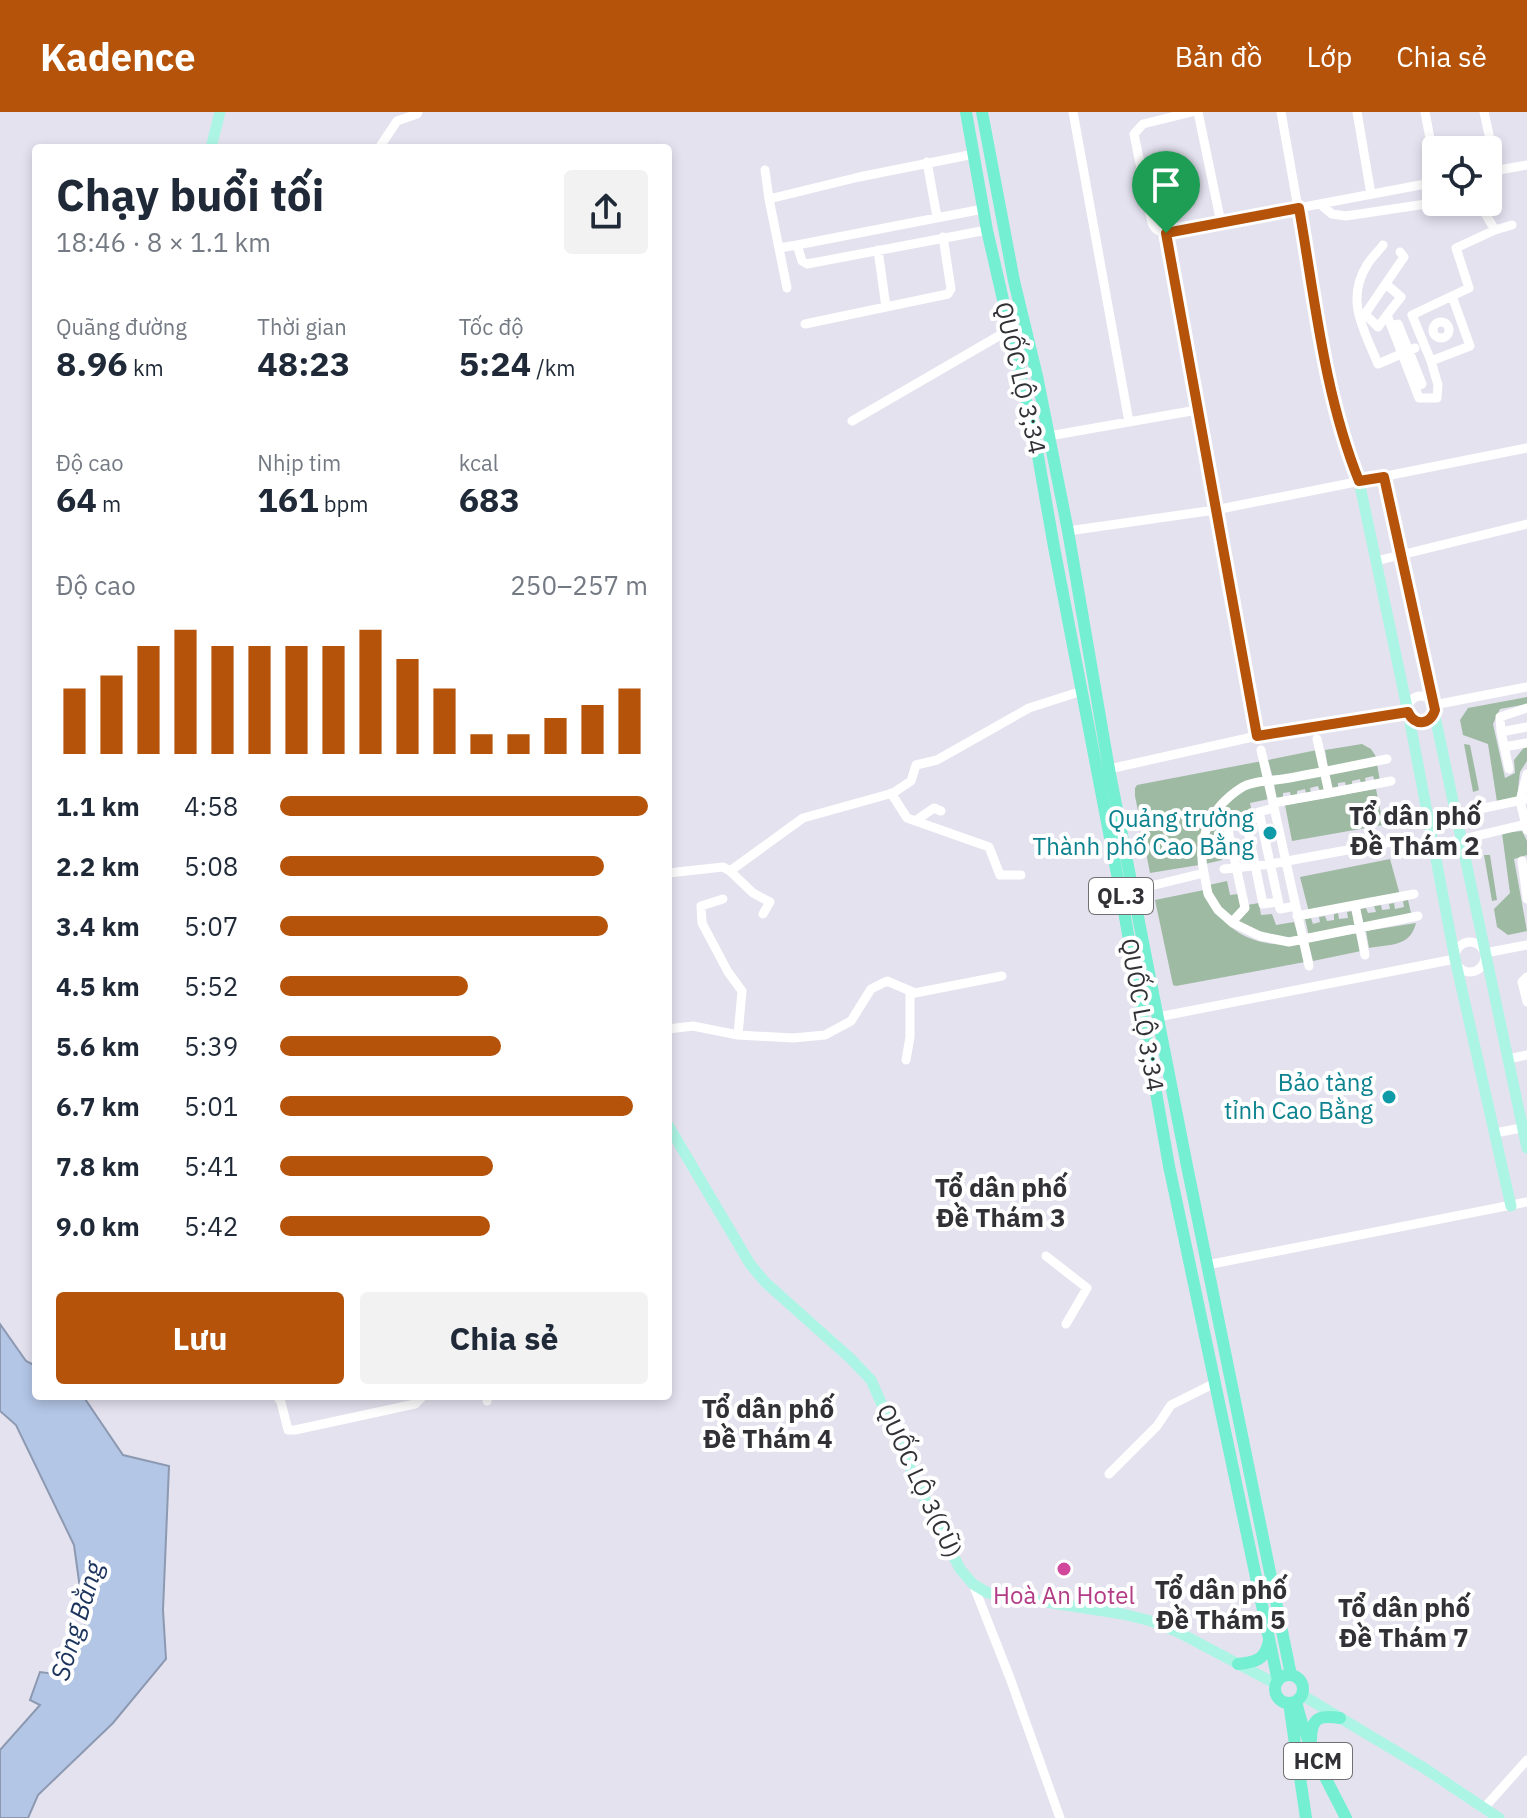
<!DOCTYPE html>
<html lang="vi">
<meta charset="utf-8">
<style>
:root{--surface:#fff;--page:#f2f2f3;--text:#1f2937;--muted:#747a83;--accent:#b45309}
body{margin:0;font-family:"IBM Plex Sans",sans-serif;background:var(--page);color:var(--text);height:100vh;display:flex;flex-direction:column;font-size:30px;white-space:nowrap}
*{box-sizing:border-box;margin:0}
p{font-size:26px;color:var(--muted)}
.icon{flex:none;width:44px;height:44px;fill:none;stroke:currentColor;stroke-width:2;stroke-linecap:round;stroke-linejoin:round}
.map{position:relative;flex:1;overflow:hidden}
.side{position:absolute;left:32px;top:32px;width:640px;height:1256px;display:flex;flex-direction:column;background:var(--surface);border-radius:8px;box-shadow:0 4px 12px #0003}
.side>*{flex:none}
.fabs{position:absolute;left:1422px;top:24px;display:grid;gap:16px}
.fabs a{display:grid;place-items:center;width:80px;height:80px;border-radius:8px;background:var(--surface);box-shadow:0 4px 12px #0003;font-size:40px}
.pin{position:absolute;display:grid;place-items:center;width:68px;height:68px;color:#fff;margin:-82px -34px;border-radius:50% 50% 50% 0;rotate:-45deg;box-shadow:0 0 8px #0007}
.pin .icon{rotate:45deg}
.round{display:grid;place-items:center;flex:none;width:84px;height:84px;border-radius:8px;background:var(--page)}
.headline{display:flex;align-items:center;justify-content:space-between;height:136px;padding:0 24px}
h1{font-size:44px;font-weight:700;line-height:60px}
.metrics{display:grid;grid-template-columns:repeat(3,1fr);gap:12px;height:136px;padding:8px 24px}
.metrics div{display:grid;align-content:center}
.metrics b{font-size:34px;font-weight:700}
.metrics small{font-size:22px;font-weight:400}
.metrics p{font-size:22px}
.chart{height:224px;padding:16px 24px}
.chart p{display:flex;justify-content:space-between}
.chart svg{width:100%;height:144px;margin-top:8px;stroke:var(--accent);stroke-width:6}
.button{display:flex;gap:16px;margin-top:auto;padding:16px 24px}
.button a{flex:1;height:92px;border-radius:8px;background:var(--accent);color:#fff;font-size:32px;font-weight:700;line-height:92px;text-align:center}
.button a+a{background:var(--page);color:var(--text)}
ul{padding:0 24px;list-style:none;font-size:26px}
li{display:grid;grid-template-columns:128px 96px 1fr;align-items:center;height:60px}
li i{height:20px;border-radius:10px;background:var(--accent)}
header{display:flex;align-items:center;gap:48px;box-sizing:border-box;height:112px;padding:0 40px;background:var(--accent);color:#fff}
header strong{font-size:38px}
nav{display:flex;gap:44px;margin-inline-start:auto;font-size:28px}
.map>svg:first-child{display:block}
</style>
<header>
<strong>Kadence</strong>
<nav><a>Bản đồ</a><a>Lớp</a><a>Chia sẻ</a></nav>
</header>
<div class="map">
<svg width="1527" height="1706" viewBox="0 0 1527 1706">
<rect width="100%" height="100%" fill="#e4e2ef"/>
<path fill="#9fbaa2" d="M1527 585V592L1500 597 1493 612 1505 666 1515 661 1514 648 1526 633 1527 634V649L1520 660 1517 686 1497 690 1488 632 1463 623 1460 608 1468 596Z
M1362 632 1371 637 1377 646 1328 656 1325 638Z
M1464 632 1470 633 1479 678 1473 680Z
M1317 638 1321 657 1273 666 1268 648Z
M1262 649 1265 667 1250 671 1211 703 1199 753 1150 761 1135 684V676L1137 673Z
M1377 652 1380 669 1375 670 1373 664 1365 666 1366 671 1361 672 1360 667 1352 669V674L1346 675 1345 670 1338 671V677L1332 678 1329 661Z
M1322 662 1325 679 1320 680 1318 674 1310 676 1311 681 1306 682 1305 677 1297 679V684L1291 685 1290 680 1283 681V687L1277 688 1274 671Z
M1266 671 1269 687 1250 691 1252 701 1241 703 1243 715 1232 717 1229 730 1220 734 1222 748 1205 752 1207 727 1215 704 1245 676Z
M1376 677 1383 713 1292 729 1285 693Z
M1522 719 1527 729V743L1514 747 1527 819 1508 823 1497 815 1494 797 1510 781 1502 721Z
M1484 743H1490L1497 788 1492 789Z
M1390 747 1400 783 1309 800 1300 765Z
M1227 769 1230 783 1246 781 1247 793 1259 791 1261 803 1272 802 1276 813 1294 810 1299 826C1273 827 1239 818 1220 797 1215 791 1212 780 1209 773Z
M1204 778C1211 788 1218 802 1226 811 1246 830 1274 835 1300 832L1305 850 1176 874 1173 873 1155 788Z
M1408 788 1412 805 1364 814 1360 797 1366 796 1368 801 1376 800 1374 794 1381 793 1382 798 1390 797 1389 792 1394 791 1395 797 1404 795 1403 789Z
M1353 799 1356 815 1309 824 1305 807 1311 806 1313 812 1320 810 1319 805 1325 804 1327 809 1334 808V802L1338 801 1339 807 1348 806 1347 800Z
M1416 811C1410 835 1391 832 1369 836L1366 819Z
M1357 821 1361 839 1313 849 1308 830Z"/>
<path fill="#b3c6e6" stroke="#8c99b1" stroke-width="2" d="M0 1212 26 1249 36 1254V1284H83L123 1343 169 1354 163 1498 166 1547 113 1611 38 1683 28 1706H0V1638L40 1593 30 1588 40 1560 63 1563 86 1520 74 1433 16 1313 0 1299Z"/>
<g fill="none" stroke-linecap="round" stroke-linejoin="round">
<path stroke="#fff" stroke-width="9" d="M1073 0 1129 310
M1192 0 1143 12 1134 22 1152 111C1155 118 1159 120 1166 121L1436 70
M1198 0 1221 111
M1281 0 1326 254 1341 317 1359 369
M1357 0 1371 82
M1425 0 1436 58
M1484 0 1497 59
M379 36 397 9 417 2 418 0
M927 50 937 105
M765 58 769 87
M1488 60 1527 53
M1320 92 1332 102 1346 104 1426 92 1483 98 1495 118 1512 113
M1166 121 1257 624
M797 133 983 97
M1383 133C1378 140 1371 146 1367 153 1345 188 1364 218 1378 252L1415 236
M779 136 797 133 802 149 807 152 987 118
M878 138 886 195
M1400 140 1404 145 1365 202 1378 215 1387 203 1419 286H1437L1438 273 1431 249
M1386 172 1401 185 1387 203
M787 176 769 87 859 65 974 42
M1452 184 1470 234 1431 249 1412 203 1469 176 1456 136 1495 118
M1433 218a8 8 0 1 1 16 0a8 8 0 1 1-16 0Z
M805 212 948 182 951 177 943 125
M1391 214 1398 212 1422 272 1415 275
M852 309 1009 218
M1049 324 1197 298
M1068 419 1215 398 1527 336
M1376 449 1527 412
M1408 597a13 13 0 1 1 26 0a13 13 0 1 1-26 0Z
M1434 593 1527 575
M1501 620 1527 615
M1317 627 1329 681 1391 669
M1504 635 1527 631
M1261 638 1273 691
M1109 657 1257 624 1408 600
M1509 657 1501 620 1500 605 1527 596
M1527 662 1520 689 1527 718
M891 681 907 706 989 735 1000 763H1021
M1273 696 1259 700 1280 797 1295 794
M1211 705 1227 713 1245 796 1232 810
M1260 705 1246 709 1263 792 1278 790
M1428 708 1527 687
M915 709 934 696 941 699
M1434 734 1527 712
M1522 749 1527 787
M1224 757 1271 752 1402 728
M730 759 753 781 770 790 763 802
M668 761 723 755 730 759 803 706 893 681 911 669 916 653 937 648 1029 596 1082 579
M1204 761C1196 727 1211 695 1241 676 1251 669 1270 669 1283 667 1318 661 1352 654 1387 647
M1134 778 1204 761 1208 782 1218 798 1233 811 1260 824 1289 830 1418 804
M1355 793 1414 782
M1297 804 1355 793 1365 843
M1455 845a15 15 0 1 1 30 0a15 15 0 1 1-30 0Z
M1485 841 1527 833
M1309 854 1273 691 1329 681
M1527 865 1522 870 1527 890
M1158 905 1455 847
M668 917 693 914 738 923 742 879 728 860 702 811 701 794 723 787
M738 923 793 926 825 923 851 909 871 877 887 869 915 881 1002 864
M1508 947 1527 943
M906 948 910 925V879
M1495 1021 1527 1015
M1046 1144 1087 1176 1066 1212
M1207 1153 1527 1090
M277 1284 281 1290 288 1318H295L415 1292 423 1284
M487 1289 488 1284
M1109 1362 1157 1314 1171 1293 1215 1271
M973 1472 1010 1566 1060 1706
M1485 1695 1527 1648"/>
<path stroke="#acf5e4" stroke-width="11" d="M211 36 220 0
M1384 365 1527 1036
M1359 369 1408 600 1455 847 1511 1094
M668 1013 750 1152 765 1170 850 1246 871 1268 918 1373 960 1457 973 1472 988 1481 1123 1502 1151 1509 1178 1520 1276 1572
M1302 1583 1424 1656 1499 1706"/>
<path stroke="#75efd2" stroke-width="12" d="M966 0 987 118 1035 327 1054 435 1122 788 1169 1054 1278 1569
M982 0 1014 169 1037 264 1068 419 1109 657 1187 1054 1291 1563
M1238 1552C1256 1550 1265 1548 1269 1529
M1275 1577a14 14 0 1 1 28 0a14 14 0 1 1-28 0Z
M1296 1589C1305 1631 1327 1668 1346 1706
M1289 1591 1306 1706
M1311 1628C1311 1605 1320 1603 1340 1606"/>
</g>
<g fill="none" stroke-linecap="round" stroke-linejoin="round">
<defs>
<path id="route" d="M1299 96C1315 187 1324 282 1359 369L1384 365 1435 598C1430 614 1414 614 1408 600L1257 624 1166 121Z"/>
</defs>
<use href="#route" stroke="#fff" stroke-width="16"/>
<use href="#route" stroke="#b45309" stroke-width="10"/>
</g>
<g fill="#0f9aa8" stroke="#fff" stroke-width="3">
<circle cx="1270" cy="721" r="8"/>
<circle cx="1389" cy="985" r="8"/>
</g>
<circle fill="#d1479c" stroke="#fff" stroke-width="3" cx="1064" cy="1457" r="8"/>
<g text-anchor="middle" stroke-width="8" stroke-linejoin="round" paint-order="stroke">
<g fill="#fff" stroke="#706f72" stroke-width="2">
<rect x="1089" y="766" width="64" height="36" rx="6"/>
<rect x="1284" y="1631" width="68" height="36" rx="6"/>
</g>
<g font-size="22" font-weight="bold" fill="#323136">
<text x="1121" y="792">QL.3</text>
<text x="1318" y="1657">HCM</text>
</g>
<g font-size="24" fill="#323136" stroke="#fff">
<text transform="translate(1020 266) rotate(77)" y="8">QUỐC LỘ 3;34</text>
<text transform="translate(1142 903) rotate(80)" y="8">QUỐC LỘ 3;34</text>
<text transform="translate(919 1369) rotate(65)" y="8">QUỐC LỘ 3(CŨ)</text>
</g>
<g font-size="24" fill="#0d838f" stroke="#fff" text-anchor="end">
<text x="1254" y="715">Quảng trường<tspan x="1254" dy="28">Thành phố Cao Bằng</tspan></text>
<text x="1373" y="979">Bảo tàng<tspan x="1373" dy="28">tỉnh Cao Bằng</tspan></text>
</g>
<g font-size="24" fill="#b23c85" stroke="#fff">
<text x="1064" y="1492">Hoà An Hotel</text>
</g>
<g font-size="26" font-weight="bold" fill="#323136" stroke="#fff">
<text x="1415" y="713">Tổ dân phố<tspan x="1415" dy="30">Đề Thám 2</tspan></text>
<text x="1001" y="1085">Tổ dân phố<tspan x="1001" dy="30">Đề Thám 3</tspan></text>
<text x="768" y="1306">Tổ dân phố<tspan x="768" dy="30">Đề Thám 4</tspan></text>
<text x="1221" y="1487">Tổ dân phố<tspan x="1221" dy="30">Đề Thám 5</tspan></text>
<text x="1404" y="1505">Tổ dân phố<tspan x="1404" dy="30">Đề Thám 7</tspan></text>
</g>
<g font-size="26" font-style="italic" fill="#1c345d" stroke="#fff">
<text transform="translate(77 1509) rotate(-73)" y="9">Sông Bằng</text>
</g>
</g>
</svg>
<div class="fabs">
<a><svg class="icon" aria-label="locate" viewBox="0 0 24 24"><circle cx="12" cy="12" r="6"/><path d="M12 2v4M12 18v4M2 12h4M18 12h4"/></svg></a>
</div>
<div class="pin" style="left:1166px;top:121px;background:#1e9e55"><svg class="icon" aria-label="arrive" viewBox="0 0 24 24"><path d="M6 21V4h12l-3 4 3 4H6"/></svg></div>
<section class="side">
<div class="headline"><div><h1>Chạy buổi tối</h1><p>18:46 · 8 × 1.1 km</p></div><a class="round"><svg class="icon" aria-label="share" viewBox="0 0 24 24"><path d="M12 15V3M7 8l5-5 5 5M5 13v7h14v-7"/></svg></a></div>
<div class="metrics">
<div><p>Quãng đường</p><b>8.96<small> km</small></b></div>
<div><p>Thời gian</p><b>48:23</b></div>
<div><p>Tốc độ</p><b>5:24<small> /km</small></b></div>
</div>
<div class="metrics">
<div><p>Độ cao</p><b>64<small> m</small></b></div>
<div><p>Nhịp tim</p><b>161<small> bpm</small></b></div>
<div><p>kcal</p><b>683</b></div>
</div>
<div class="chart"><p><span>Độ cao</span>250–257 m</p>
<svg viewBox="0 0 160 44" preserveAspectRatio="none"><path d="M5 44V24M15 44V20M25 44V11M35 44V6M45 44V11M55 44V11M65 44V11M75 44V11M85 44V6M95 44V15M105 44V24M115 44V38M125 44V38M135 44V33M145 44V29M155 44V24"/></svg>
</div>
<ul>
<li><b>1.1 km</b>4:58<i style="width:100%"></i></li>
<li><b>2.2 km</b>5:08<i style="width:88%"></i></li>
<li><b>3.4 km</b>5:07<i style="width:89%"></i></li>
<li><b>4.5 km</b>5:52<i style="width:51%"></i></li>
<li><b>5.6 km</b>5:39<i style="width:60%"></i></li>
<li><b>6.7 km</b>5:01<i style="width:96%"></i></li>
<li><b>7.8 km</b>5:41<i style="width:58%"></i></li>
<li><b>9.0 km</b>5:42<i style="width:57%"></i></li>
</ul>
<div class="button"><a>Lưu</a><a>Chia sẻ</a></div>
</section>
</div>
